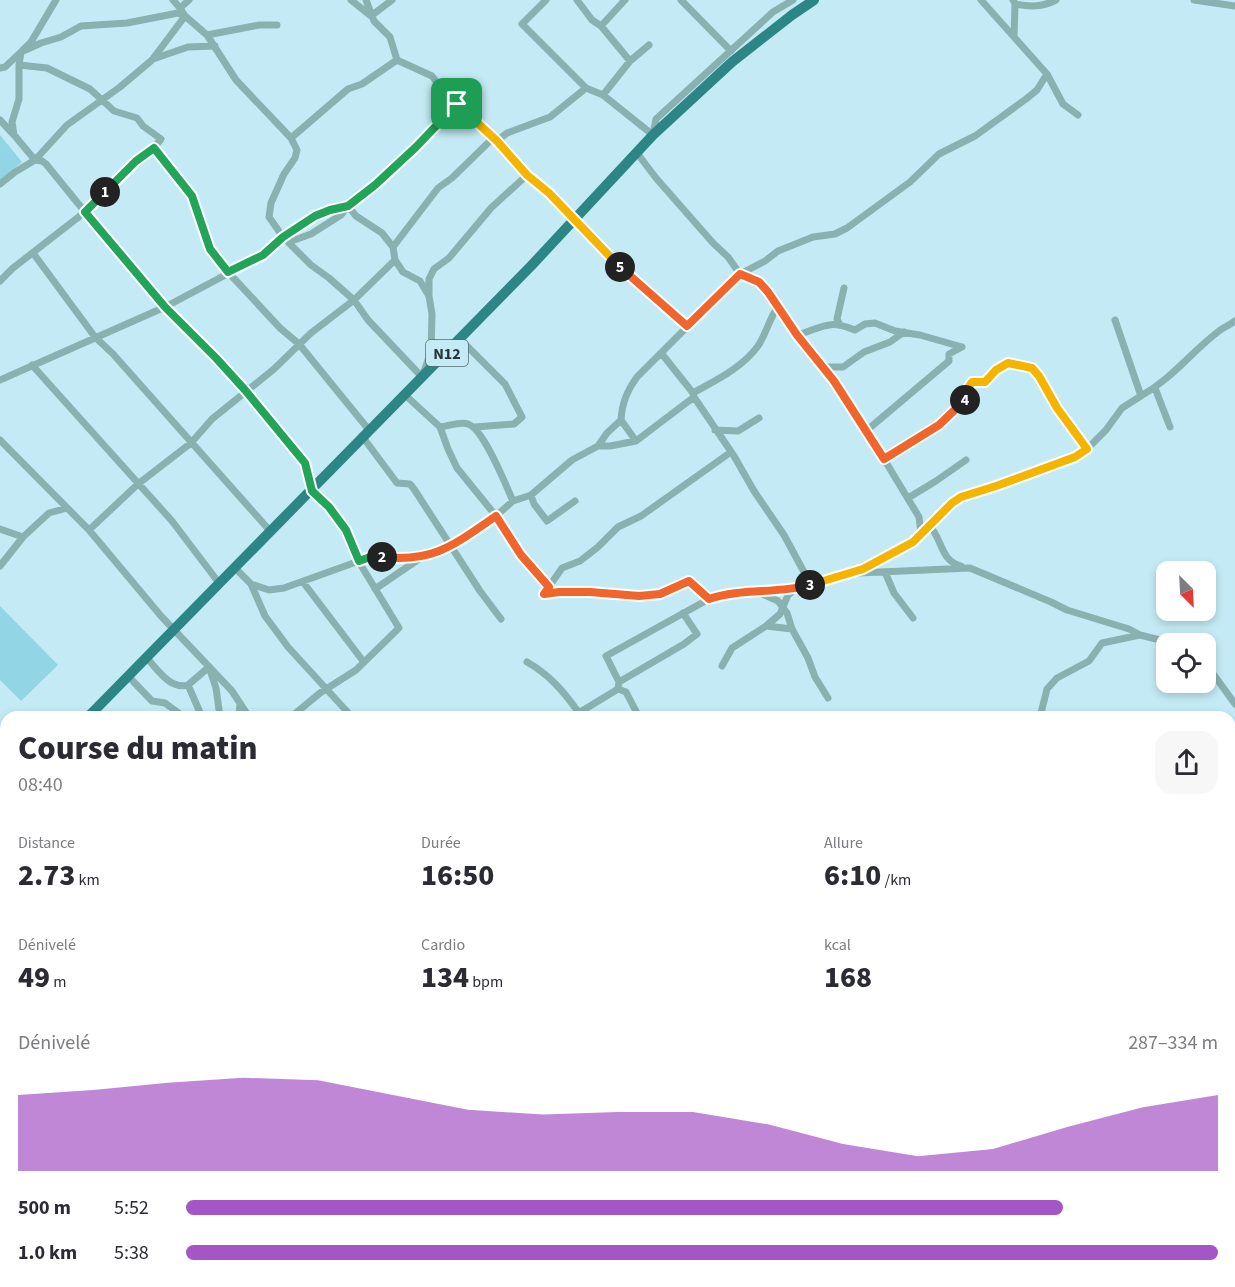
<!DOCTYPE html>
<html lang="fr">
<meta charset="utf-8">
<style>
:root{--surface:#fff;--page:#f7f7f7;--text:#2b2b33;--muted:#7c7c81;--accent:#a455c6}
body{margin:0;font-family:"Source Sans 3",sans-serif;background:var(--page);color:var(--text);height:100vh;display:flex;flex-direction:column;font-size:22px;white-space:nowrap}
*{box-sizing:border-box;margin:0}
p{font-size:20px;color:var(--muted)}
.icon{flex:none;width:33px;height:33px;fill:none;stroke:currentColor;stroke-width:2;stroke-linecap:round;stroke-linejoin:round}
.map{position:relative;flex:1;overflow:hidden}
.drawer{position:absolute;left:0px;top:711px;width:1236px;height:576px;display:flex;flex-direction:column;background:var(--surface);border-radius:18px 18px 0 0;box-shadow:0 3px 9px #0003}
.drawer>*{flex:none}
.needle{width:39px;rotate:156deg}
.buttons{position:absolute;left:1156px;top:561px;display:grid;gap:12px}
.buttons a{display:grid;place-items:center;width:60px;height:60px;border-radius:12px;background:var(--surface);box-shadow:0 3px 9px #0003;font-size:30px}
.pin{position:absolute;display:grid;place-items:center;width:51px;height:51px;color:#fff;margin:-26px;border-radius:12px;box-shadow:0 3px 9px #0006}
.km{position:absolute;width:30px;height:30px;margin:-15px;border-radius:50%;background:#222;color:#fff;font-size:16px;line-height:30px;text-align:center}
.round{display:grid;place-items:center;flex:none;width:63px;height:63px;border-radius:18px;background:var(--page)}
.summary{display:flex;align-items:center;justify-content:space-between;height:102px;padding:0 18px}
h1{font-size:33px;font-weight:800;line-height:45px}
.stats{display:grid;grid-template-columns:repeat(3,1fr);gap:9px;height:102px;padding:6px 18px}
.stats div{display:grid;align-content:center}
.stats b{font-size:30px;font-weight:800}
.stats small{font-size:16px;font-weight:400}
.stats p{font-size:16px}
.chart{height:168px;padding:12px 18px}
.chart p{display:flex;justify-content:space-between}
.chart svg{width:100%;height:108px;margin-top:6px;fill:var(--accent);opacity:.7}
ul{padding:0 18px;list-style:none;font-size:20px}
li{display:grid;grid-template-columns:96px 72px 1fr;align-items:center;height:45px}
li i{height:15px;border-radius:8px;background:var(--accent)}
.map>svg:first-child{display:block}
</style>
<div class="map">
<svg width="1235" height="1287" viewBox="0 0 1235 1287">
<rect width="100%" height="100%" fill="#c4ebf5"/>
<path fill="#92d5e5" d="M0 135 22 162 0 180Z
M0 606 58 665 21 701 0 680Z
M1235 965V1001L1230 1005V967Z
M1230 1136 1233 1137 1235 1149V1287H991L996 1281H1230Z
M414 1281H817L810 1287H409Z
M902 1281H987L983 1287H903Z"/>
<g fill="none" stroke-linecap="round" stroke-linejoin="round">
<path stroke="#a9cfff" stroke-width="2" d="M1230 962 1235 960
M582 1287 591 1281"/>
<path stroke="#88b1b0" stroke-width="7" d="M173 0 180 8
M351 0 371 16 392 0
M546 0 522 24 586 88 603 95 653 135 656 119 773 12 793 0
M577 0 592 20 601 26
M625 0 601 26 630 61 649 45
M681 0 731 51
M981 0 1014 37
M1013 0 1015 4 1014 37 1047 74 1063 104 1078 115
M1194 0 1235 6
M1015 4C1031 7 1042 7 1056 0
M207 35 236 80 291 138 297 150 295 158 284 174 271 203 269 217 283 237 311 265 329 278 354 300 368 320 422 377 431 352 432 314 429 296 420 281 403 272 395 260 393 247 438 188 452 178 493 138
M153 59 188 47 215 46
M397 60 432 76 444 92 497 141 527 175 549 193 615 262 687 326
M19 65 47 68 90 89 114 111 137 118 143 126 161 139 154 148
M0 68 5 67 21 52 41 43 61 37 81 26 127 23 178 13 185 16 207 35 259 25H277
M603 95 630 61
M0 120 14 135
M291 138 348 89 362 84 397 60 390 37 374 21 366 0
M497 141 507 133 550 117 586 88
M35 160 67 125 120 87 152 60 185 16 180 8 189 0
M0 184 15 172 35 160 14 135 12 122 19 99V65L21 52 31 42 56 0
M348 206 356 216 382 233 393 247
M289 242 311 234 341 215 348 206 375 185 416 147 457 104
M33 253 95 337 113 354 271 532
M0 281 13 268 85 212 46 164 42 161 35 160
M429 294V279L434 269 449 258 491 208 527 175
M839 323 837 319 844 288
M797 335C824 327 827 319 855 330L865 324 875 323 895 331 920 335 962 347
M460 339 505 384 522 417 514 424 475 427
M662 354 693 393 694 397 734 456 754 491 784 535 811 585
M32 365 172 521 219 583
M824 367H843L864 352 890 342 904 332
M0 380 165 307 263 255 283 237 315 216 330 210 348 206
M1155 388 1170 427
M693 393C716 380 742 368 758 346 766 334 769 320 777 308
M404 394 440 427C449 426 461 421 468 424 484 429 506 486 513 501
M1141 396C1173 378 1191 352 1219 331 1224 327 1230 325 1235 321
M621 420 636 441
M440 427 448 449 457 468 496 516 521 555 549 587
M715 430 738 431 759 418
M866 431 949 361V354L962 347
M362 436 397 483 410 484 414 489 480 591 501 619
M0 440 89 530 161 616 232 691 249 717
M598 446 607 433 621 420C622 403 627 391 637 377L740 274 765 261 778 251 813 237 835 234 847 228 910 182 939 154 975 136 1026 99 1037 90 1047 74
M884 459 939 425 968 397V388L972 382H985L996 370 1008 363 1032 368 1039 376 1057 408 1087 449
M531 495 534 504 547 521 575 501
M908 498 936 481 966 460
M930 526C943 541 940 560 961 566
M0 529 23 537
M89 530 138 484 191 443 212 419 274 369 311 333 354 300 395 260
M921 534 952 503 961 497 996 486 1075 457 1087 449 1106 430 1122 408 1141 396 1115 320
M0 566 23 537 49 513 67 508
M235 568 251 584 265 616 288 647 352 717
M885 572 894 593 913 618
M858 573 970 568 1051 602 1067 610 1129 629 1140 635 1176 644
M303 582 363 661
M251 584 269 590 284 588 373 556 401 559H419L451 546 496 516 513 501 531 495 572 460 598 446H610L636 441 694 397
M375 589 419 559
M760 593 778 601 787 613 792 629 808 658 815 677 828 698
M544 594 562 568 580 561 598 547 618 527 641 516 731 452
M544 594 559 592H590L639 596 660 594 689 581 709 599
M766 626 780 614 788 595 795 589
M146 657C157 669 170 690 188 685
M527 662C550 675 564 692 579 713
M1206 664 1235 704
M722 666 732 648 766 626 792 629
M128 676 152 701 165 703 184 717
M619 682 684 644 697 634 683 613
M618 689 626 692 639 717
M202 717 188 685 209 667 216 688 220 717
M239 717 240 703
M291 717 320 693 356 670 399 628 362 567 346 530 329 507 312 491 305 463 245 390 216 358 165 307 85 212 136 161 154 148 192 196 210 250 228 272 280 328 299 344 369 430
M572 717 618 689 619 682 606 656 709 599 725 593 795 589 851 573 863 569 913 542 921 534 919 517 884 459 834 381 797 335 768 292 759 282 740 274 728 257 713 243 656 178 637 153
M1040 717 1047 689 1057 678 1089 661 1102 643 1140 635
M0 857 6 856
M0 860 6 874
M0 1082 6 1080
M0 1156 6 1174
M0 1195 6 1193
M0 1274 6 1271
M1230 1279 1235 1271
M48 1281 50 1287
M166 1287 168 1281
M1225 1287 1229 1281"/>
<path stroke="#2b8685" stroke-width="10" d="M88 717 531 266 653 135 732 62 792 15 814 0
M0 807 6 801"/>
</g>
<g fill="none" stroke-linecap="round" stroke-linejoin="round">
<defs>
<path id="split-1" d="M105 192 136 161 154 148 192 196 210 249 228 272 263 255 283 237 315 216 330 210 348 206 375 185 416 147 457 104"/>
<path id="split-2" d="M105 192 85 212 165 307 216 358 245 390 305 463 312 491 329 507 346 530 359 561 373 556 382 557"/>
<path id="split-3" d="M382 557C434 563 455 544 496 516L521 555 549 587 544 594 559 592H590L639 596 660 594 689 581 709 599C741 588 777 594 810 585"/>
<path id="split-4" d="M810 585 863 569 913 542 952 503 961 497 996 486 1075 457 1087 449 1057 408 1039 376 1032 368 1008 363 996 370 985 382H972L968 388V398L965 400"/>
<path id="split-5" d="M620 267 687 326 740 274 759 282 768 292 797 335 834 381 884 459 939 425 965 400"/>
<path id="split-6" d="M457 104 497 141 527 175 549 193 620 267"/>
</defs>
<use href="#split-1" stroke="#fff" stroke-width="12"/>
<use href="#split-2" stroke="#fff" stroke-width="12"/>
<use href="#split-3" stroke="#fff" stroke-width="12"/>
<use href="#split-4" stroke="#fff" stroke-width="12"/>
<use href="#split-5" stroke="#fff" stroke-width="12"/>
<use href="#split-6" stroke="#fff" stroke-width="12"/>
<use href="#split-1" stroke="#22a559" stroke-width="8"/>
<use href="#split-2" stroke="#22a559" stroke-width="8"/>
<use href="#split-3" stroke="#f0652b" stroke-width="8"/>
<use href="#split-4" stroke="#f5b400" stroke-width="8"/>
<use href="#split-5" stroke="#f0652b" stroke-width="8"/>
<use href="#split-6" stroke="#f5b400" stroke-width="8"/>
</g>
<g text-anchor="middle" stroke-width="5" stroke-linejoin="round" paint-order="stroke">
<rect fill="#c4ebf5" stroke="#566c72" stroke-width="1.5" x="426" y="340" width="42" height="26" rx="4.5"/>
<g font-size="16" font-weight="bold" fill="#27363a">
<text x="447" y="359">N12</text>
</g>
</g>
</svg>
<div class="buttons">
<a><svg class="needle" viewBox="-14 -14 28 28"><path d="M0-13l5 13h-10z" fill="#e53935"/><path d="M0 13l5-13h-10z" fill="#7c7c81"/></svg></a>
<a><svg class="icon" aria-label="locate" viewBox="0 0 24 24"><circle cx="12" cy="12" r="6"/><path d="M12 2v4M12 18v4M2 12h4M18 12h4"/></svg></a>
</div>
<div class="pin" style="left:457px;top:104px;background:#1e9e55"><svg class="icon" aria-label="arrive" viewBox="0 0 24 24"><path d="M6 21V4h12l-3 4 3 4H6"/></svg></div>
<b class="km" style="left:105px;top:192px">1</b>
<b class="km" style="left:382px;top:557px">2</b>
<b class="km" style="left:810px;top:585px">3</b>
<b class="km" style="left:965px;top:400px">4</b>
<b class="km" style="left:620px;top:267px">5</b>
<section class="drawer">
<div class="summary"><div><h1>Course du matin</h1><p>08:40</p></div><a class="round"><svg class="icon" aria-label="share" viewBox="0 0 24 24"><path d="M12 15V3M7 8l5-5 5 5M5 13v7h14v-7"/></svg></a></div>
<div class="stats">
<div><p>Distance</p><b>2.73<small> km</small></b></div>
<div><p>Durée</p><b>16:50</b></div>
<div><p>Allure</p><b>6:10<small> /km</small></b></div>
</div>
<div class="stats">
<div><p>Dénivelé</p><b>49<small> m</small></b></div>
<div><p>Cardio</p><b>134<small> bpm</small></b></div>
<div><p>kcal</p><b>168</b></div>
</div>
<div class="chart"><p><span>Dénivelé</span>287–334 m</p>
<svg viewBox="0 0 160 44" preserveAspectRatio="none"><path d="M0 44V13L10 11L20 8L30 6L40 7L50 13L60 19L70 21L80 20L90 20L100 25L110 33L120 38L130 35L140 26L150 18L160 13V44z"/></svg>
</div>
<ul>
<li><b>500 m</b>5:52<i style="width:85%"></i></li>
<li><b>1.0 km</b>5:38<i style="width:100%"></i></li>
</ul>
</section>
</div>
